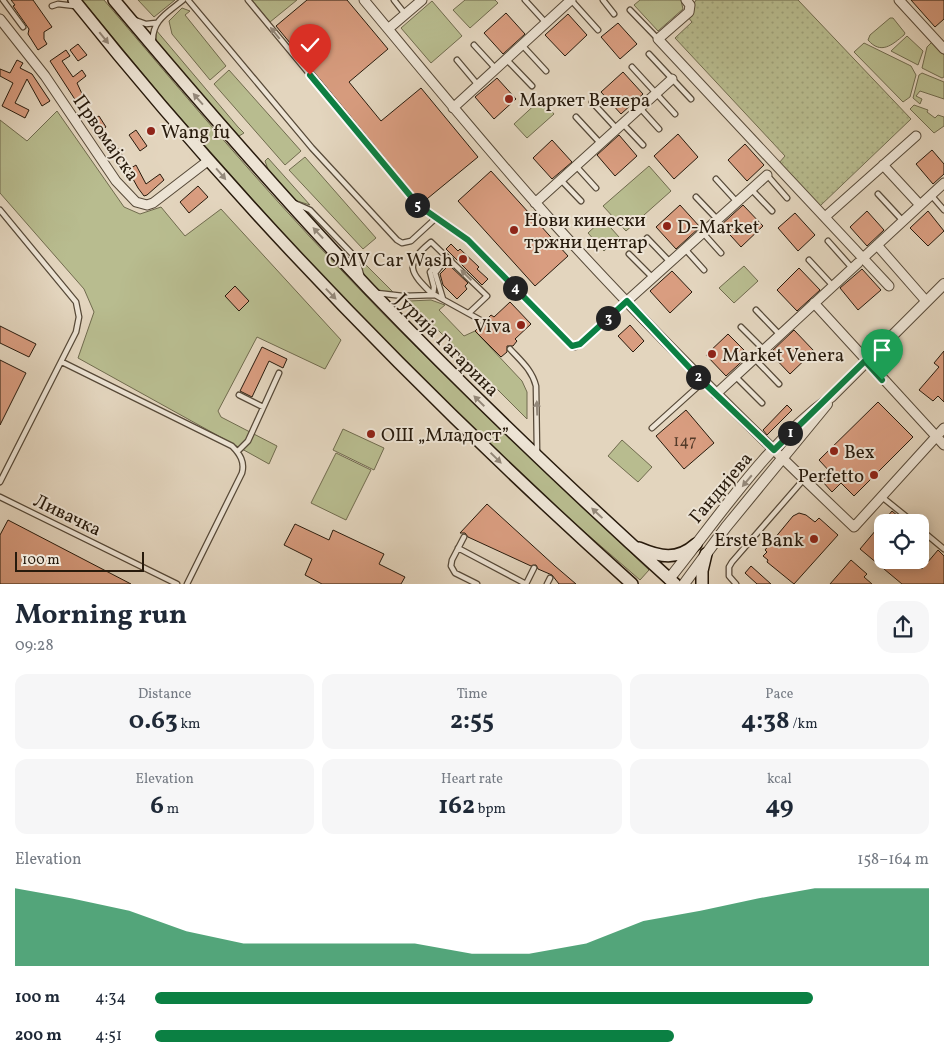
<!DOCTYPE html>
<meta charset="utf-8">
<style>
:root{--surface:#fff;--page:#f6f6f7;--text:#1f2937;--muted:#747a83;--accent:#0b8043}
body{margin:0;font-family:Vollkorn,serif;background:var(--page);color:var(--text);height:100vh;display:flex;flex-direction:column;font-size:19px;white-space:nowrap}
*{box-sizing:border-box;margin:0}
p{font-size:16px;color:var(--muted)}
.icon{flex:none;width:28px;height:28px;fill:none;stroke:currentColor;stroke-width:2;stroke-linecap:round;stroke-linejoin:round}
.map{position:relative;height:584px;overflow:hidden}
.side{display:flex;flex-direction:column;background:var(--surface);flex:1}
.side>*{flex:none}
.tools{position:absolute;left:874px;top:514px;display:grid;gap:10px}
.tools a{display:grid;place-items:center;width:55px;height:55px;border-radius:10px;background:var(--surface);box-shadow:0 2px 12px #0003;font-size:25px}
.scale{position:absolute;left:15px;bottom:12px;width:129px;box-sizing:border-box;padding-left:5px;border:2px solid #271a0c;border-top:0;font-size:14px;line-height:18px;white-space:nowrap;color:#271a0c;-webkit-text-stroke:4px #ede4d5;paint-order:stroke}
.pin{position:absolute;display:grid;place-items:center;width:42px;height:42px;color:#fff;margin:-51px -21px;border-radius:50% 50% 50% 0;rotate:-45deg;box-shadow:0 0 5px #0007}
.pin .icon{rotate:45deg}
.km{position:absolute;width:25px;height:25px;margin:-12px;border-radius:50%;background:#222;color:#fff;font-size:14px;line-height:25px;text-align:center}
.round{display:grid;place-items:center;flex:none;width:52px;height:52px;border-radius:15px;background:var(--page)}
.overview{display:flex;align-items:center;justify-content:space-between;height:85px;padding:0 15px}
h1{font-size:28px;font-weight:700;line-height:38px}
.figures{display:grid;grid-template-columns:repeat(3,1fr);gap:8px;height:85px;padding:5px 15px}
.figures div{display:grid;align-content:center;border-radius:12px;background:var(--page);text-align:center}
.figures b{font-size:25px;font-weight:700}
.figures small{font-size:14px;font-weight:400}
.figures p{font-size:14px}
.chart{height:140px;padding:10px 15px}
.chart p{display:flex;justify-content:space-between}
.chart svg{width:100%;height:90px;margin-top:5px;fill:var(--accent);opacity:.7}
ul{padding:0 15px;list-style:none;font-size:16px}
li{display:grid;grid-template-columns:80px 60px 1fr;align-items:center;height:38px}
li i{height:12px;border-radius:6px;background:var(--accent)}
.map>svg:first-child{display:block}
</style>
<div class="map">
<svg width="944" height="584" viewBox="0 0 944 584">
<defs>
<pattern id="park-dots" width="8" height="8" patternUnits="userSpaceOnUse" patternTransform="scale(1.25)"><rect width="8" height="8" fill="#b8bc8f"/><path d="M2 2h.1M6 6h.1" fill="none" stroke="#9ea17a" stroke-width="1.8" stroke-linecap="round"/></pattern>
</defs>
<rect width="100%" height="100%" fill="#e3d5be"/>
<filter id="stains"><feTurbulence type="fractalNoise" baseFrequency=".004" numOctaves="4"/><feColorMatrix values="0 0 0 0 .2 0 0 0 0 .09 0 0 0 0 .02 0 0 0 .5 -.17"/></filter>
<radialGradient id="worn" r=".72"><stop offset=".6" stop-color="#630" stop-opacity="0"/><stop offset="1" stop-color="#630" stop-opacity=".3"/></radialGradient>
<path fill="#b8bc8f" stroke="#706b4e" d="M82 0H104C182 92 259 184 342 271 440 375 545 471 649 570L640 580 542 495 364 320 296 248 168 104Z
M138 0H175L154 17Z
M252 0H297L270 22Z
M465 0H495L498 3 470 28 453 10Z
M640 0H681L683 9 658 31 634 5Z
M432 1 462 36 431 63 401 28Z
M182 8 190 11 185 15 226 66 210 80 172 34 169 21Z
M890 18H893L905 33 904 35C892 45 881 55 868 40L870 35Z
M156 30 238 127 244 133 239 136 156 43Z
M907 36 923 51 918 65 891 51Z
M932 42 944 55V77L942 78 922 68 927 47Z
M864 43 911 66 916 75 910 97 903 102 854 52Z
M229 70 301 151 285 165 214 84Z
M922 73 944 82V99L920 91 916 96 922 99 920 104 913 98 919 75Z
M541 99 554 114 527 138 514 124Z
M914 105 928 110 927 112 935 118 938 115 944 117V126L934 133 910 109Z
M57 111 124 207 140 214 161 207 185 236 221 209 341 340 325 369 257 337 218 411 221 417 277 446 269 464 78 358 94 312 84 289 0 193V120L27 141Z
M305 157 376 238 363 249 289 170Z
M268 158 310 205 294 200 269 172 265 161Z
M649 166 671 191 626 231 603 206Z
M603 219 619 237 604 251 588 233Z
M358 257 395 294 381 292 362 273Z
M744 266 758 281 734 303 719 288Z
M431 300 445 305 439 310 464 336 475 331 522 381 527 392V419L409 301Z
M343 429 384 448 374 470 333 450Z
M622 440 652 467 638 482 608 456Z
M336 453 371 470 346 520 311 503Z"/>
<path fill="url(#park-dots)" stroke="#706b4e" d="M696 0H798L911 119 820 206 779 163 785 156 675 38 692 22 687 16Z"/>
<path fill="#d99d80" stroke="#271a0c" d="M11 0H33L52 27 44 32V39L47 44 38 50 28 34 29 29 13 6 15 5Z
M307 0H347L388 49 349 82 381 121 421 88 478 157 422 203 276 26Z
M911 0H944V19L935 27Z
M506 13 525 34 503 54 484 33Z
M568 14 587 35 565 56 545 35Z
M618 23 637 44 620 59 601 37Z
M78 44 87 55 78 61 70 50Z
M66 50 70 56 62 61 73 77 82 70 86 76 77 83 83 96 76 101 50 61Z
M17 60 23 63 20 68 32 74 50 101 42 106 27 79 15 103 29 110 25 118 2 106 13 83 0 76V69L10 73Z
M623 72 643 94 621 114 601 92Z
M497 78 516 99 494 119 475 97Z
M99 116 106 127 96 134 89 122Z
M136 130 147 146 140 151 129 135Z
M678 134 698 157 674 179 654 156Z
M619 135 637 156 615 176 597 155Z
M552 140 572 162 552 179 533 158Z
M114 143 127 162 120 167 107 148Z
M745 144 764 165 747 181 728 160Z
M932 150 944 164V174L933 184 916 164Z
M136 165 146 184 160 174 164 180 147 195 144 196 138 188 128 170Z
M491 171 568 256 535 286 458 201Z
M198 186 208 197 189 213 180 202Z
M680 205 700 227 676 249 656 227Z
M743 205 763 226 741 247 721 225Z
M867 211 884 230 867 246 850 227Z
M928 211 944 231 928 246 910 228Z
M795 213 815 235 798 251 778 228Z
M451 244 458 251 460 249 479 267 477 269 488 279 482 285 446 249Z
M449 265 468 283 465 286 467 289 457 299 443 285 440 274Z
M799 268 820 290 797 311 777 290Z
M862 269 881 290 858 310 840 288Z
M672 271 692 292 670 313 650 291Z
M235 286 249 301 239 311 225 296Z
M510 302 531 324 515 339 517 341 513 346H507V352L501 357 475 331 481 325H486L487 319 491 315 494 317Z
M630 325 644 341 633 352 618 336Z
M0 326 36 344 29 357 0 343Z
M794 330 814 351 790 374 770 353Z
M728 334 749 355 726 376 706 355Z
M262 347 287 359 283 368 269 361 252 397 240 391Z
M944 351V402L938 396 933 401 919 390 939 367 934 363Z
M0 360 26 373 0 425Z
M878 402 913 437 854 496 841 483 832 492 822 481 831 473 819 460Z
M787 405 792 410 767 435 763 430Z
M686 410 714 443 684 469 656 436Z
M487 504 555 566 576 584H559L552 575 538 569 536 565 531 566 468 537 465 533H460Z
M892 511 905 522H882V560H912L922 569 938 550 944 556V584H902L860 549Z
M799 513 806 515 815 522 819 518 838 535 794 584 767 562 768 560 763 556 767 552 765 550 793 516Z
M8 520 131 584H0V535Z
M295 524 329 540 333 530 384 554 379 564 405 577 401 584H322L305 575 312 559 284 545Z
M851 560 867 574 864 577 872 584H830Z
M751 566 771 584H757L745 573Z"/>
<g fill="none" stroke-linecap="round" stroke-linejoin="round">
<defs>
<path id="service" d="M3 0 23 27
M188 0 312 148 397 240 402 243 411 241 436 218
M248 0 418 205 468 241 570 345 575 347 580 344 627 301
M394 0 405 14
M525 0 546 23
M571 0 598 30
M603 0 614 14
M52 6 58 4 75 6
M630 10 658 39
M135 20 146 24 156 23
M153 43C151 21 167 13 183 0
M474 45 496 69
M522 45 546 71
M649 54 691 99
M506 59 532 86
M457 60 478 85
M632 67 675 114
M592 102 617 129
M640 108 659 129
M576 117 601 144
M623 124 643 145
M576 166 596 188
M767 175 787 198
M716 179 737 202
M561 180 581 201
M751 189 772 211
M878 194 903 221
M931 195 944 210
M696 197 717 219
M292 202 310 210 356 258 361 275
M0 210 76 302 79 317 76 332 0 482
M703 233 721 253
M647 238 670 262
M828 241 852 268
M685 249 704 270
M629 254 653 278
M809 260 833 286
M377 293 403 296 435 295 484 322
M433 295C410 272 403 265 431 242L487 296 469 313
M433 295 434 287 430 272 445 255
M443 299 435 273 443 263 451 260
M756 310 780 335
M741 327 764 350
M510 349C521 361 532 370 536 386L537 452
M754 358 779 384
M62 362 232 446C240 454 245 462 242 473L187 584
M735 376 762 403
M239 395 263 407
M652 428 703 382
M238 451 248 441 279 373
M0 497 177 584
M882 497 913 522
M920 529 944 549
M464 537 452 560 451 566 455 573 477 584
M458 548 526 584
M526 584 534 568
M547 584 550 578
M736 584 729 576V567L732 562 804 479"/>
<path id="minor" d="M364 0C428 77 491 154 558 228 652 332 752 430 854 527L944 428
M686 0 690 5 689 12 658 39 889 286
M899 0 944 49
M0 19 45 76 116 181 136 202 147 205 153 203 209 160
M388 29 422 0
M453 108 571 0
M883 165 920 205
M535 203 672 79
M825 217 916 136
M877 245 926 301
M863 258 944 183
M627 301 767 175
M814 303 944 445
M716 394 858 263"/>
<path id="tertiary" d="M669 579C719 517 766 444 831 397L944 284
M684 584 726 527 827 404"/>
<path id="secondary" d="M74 0C242 211 431 403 632 584
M114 0C197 99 281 196 370 290 468 392 570 489 675 584
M639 548C660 557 677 561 696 544
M702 584V571L706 554"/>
</defs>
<use href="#service" stroke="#564938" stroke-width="7"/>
<use href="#minor" stroke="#564938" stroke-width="11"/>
<use href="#tertiary" stroke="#564938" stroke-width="12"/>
<use href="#secondary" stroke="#271a0c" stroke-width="14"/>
<use href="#service" stroke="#ede4d5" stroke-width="4.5"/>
<use href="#minor" stroke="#ede4d5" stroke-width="9"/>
<use href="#tertiary" stroke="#ede4d5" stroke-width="10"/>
<use href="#secondary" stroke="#ede4d5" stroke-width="11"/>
</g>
<defs><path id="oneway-solid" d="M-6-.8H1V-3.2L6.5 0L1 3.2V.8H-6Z" transform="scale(1.25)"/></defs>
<g fill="#94897b">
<use href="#oneway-solid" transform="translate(275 33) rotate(-129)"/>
<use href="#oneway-solid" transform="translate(104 38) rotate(51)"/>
<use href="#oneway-solid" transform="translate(198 99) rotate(-131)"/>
<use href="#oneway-solid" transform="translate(221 174) rotate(49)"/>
<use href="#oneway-solid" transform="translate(318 233) rotate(-133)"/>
<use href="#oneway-solid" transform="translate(466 275) rotate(-136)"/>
<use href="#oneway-solid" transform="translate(331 294) rotate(46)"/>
<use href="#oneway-solid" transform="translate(479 401) rotate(-135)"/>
<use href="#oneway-solid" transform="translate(537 408) rotate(-92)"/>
<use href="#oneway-solid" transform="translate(496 458) rotate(44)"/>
<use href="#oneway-solid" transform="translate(747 481) rotate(130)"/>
<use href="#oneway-solid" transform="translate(597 513) rotate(-137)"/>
</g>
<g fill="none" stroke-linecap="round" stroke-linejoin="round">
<defs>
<path id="route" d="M310 75 418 205 468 240 572 346 580 344 627 301 702 381 774 450 865 361 882 380"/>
</defs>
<use href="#route" stroke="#fff" stroke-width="10"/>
<use href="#route" stroke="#0b8043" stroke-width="6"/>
</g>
<g fill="#8f2418" stroke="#ede4d5" stroke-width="2">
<circle cx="509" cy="99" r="5"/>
<circle cx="151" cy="131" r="5"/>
<circle cx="667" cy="226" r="5"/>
<circle cx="514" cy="230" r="5"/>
<circle cx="463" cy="259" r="5"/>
<circle cx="521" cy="325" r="5"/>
<circle cx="712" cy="354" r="5"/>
<circle cx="371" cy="434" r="5"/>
<circle cx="834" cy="451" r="5"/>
<circle cx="874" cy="475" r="5"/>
<circle cx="814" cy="539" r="5"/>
</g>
<g text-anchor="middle" stroke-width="4" stroke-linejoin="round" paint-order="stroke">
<g font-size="16" fill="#543b29">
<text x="685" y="446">147</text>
</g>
<g font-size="19" fill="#271a0c" stroke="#ede4d5" text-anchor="start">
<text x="519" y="106">Маркет Венера</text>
<text x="161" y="138">Wang fu</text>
<text x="524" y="226">Нови кинески<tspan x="524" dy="22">тржни центар</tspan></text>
<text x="677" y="233">D-Market</text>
<text x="453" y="266" text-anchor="end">OMV Car Wash</text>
<text x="511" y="332" text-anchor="end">Viva</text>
<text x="722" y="361">Market Venera</text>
<text x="381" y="441">ОШ „Младост”</text>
<text x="844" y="458">Bex</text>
<text x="864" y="482" text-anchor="end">Perfetto</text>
<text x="804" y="546" text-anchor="end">Erste Bank</text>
</g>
<g font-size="19" fill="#271a0c" stroke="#ede4d5">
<text transform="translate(107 137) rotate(55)" y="7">Првомајска</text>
<text transform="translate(448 344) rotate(45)" y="7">Јурија Гагарина</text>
<text transform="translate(720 487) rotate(-50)" y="7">Гандијева</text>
<text transform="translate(68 514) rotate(26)" y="7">Ливачка</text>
</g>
</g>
<rect width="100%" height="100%" filter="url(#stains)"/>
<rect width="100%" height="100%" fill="url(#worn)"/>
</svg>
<div class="tools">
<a><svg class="icon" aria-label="locate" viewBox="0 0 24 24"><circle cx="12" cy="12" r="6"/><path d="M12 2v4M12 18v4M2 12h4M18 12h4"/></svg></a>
</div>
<div class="scale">100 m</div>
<div class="pin" style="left:882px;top:380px;background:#1e9e55"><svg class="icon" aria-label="arrive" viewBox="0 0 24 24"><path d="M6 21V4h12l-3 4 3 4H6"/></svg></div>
<div class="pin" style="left:310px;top:75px;background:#d93025"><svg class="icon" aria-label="check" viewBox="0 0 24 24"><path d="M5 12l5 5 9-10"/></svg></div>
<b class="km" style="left:790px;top:433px">1</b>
<b class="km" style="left:698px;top:377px">2</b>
<b class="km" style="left:608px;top:318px">3</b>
<b class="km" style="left:515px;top:288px">4</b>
<b class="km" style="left:417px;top:205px">5</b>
</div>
<section class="side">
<div class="overview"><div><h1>Morning run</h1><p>09:28</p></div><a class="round"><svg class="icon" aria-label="share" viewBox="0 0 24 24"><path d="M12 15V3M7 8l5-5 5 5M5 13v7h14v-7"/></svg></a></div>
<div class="figures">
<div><p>Distance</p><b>0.63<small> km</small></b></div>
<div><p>Time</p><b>2:55</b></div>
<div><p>Pace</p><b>4:38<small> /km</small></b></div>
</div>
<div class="figures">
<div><p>Elevation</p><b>6<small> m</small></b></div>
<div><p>Heart rate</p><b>162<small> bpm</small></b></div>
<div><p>kcal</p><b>49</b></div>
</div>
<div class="chart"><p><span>Elevation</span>158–164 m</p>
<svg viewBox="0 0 160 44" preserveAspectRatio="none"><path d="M0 44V6L10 11L20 17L30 27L40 33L50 33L60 33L70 33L80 38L90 38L100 33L110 22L120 17L130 11L140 6L150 6L160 6V44z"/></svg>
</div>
<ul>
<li><b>100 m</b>4:34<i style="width:85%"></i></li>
<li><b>200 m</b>4:51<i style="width:67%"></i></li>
</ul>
</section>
